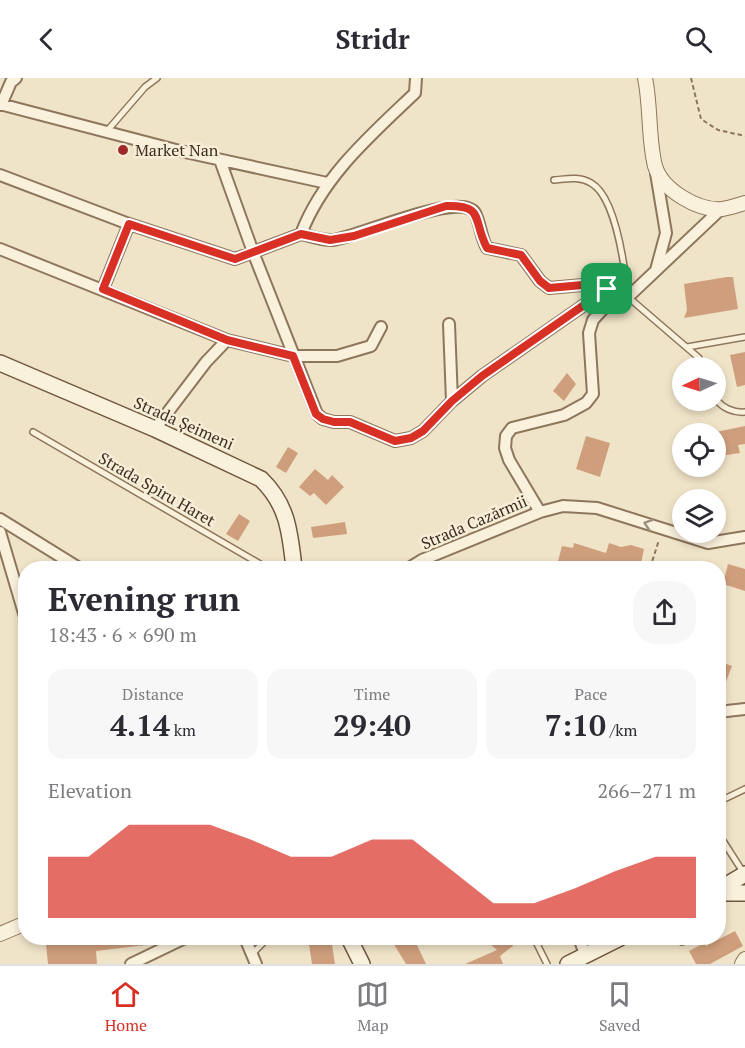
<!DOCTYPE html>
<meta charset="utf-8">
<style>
:root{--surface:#fff;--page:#f7f7f7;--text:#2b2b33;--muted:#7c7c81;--line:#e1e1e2;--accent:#d93025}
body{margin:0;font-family:"PT Serif",serif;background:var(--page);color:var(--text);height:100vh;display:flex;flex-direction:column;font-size:22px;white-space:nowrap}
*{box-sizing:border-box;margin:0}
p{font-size:20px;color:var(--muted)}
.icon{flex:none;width:33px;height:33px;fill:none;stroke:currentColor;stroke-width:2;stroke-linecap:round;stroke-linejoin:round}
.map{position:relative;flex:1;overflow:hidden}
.drawer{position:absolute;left:18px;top:483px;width:708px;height:384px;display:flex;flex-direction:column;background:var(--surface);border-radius:24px;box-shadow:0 3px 9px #0003}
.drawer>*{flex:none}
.needle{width:39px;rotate:266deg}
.buttons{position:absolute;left:672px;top:279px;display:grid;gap:12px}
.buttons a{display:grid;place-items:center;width:54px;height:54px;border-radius:50%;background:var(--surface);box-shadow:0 3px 9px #0003;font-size:30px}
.pin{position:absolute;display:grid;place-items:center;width:51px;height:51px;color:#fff;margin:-26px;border-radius:12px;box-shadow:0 3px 9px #0006}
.round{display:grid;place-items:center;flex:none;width:63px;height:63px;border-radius:24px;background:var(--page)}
.overview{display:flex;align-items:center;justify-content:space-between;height:102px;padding:0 30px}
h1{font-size:33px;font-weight:600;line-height:45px}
.figures{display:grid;grid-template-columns:repeat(3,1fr);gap:9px;height:102px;padding:6px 30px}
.figures div{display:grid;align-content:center;border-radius:15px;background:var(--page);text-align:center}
.figures b{font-size:30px;font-weight:600}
.figures small{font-size:16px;font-weight:400}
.figures p{font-size:16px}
.chart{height:168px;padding:12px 30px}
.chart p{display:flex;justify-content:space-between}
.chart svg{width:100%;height:108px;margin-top:6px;fill:var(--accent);opacity:.7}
header{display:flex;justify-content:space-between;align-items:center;height:78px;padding:0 30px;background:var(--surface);font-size:27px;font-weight:600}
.dock{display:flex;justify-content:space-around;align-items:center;height:84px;border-top:2px solid var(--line);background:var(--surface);font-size:16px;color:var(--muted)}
.dock a{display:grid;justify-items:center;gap:3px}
.dock .on{color:var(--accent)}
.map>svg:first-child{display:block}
</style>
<header><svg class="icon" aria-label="back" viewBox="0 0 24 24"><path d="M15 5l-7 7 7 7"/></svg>Stridr<svg class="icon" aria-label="search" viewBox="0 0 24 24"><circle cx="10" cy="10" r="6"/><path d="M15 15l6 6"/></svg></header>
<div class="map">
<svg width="745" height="886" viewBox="0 0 745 886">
<rect width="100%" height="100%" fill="#f0e4c8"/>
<path fill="#cf9f7d" d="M727 199H733L738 231 684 240 687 232 684 206Z
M745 274V307L737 309 730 277Z
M567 295 576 306 564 323 553 313Z
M745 348V366L738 367 740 375 720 378 718 365H716V354Z
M586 358 610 365 600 399 576 391Z
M288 369 298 375 286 395 276 389Z
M315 391 328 402 332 397 344 409 326 427 314 415 310 418 299 409Z
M239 436 250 443 238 463 226 456Z
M345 444 347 456 313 460 311 449Z
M574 465 606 475 609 465 621 469 631 467 644 471 640 490H620L597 484 593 490H566L557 487 562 468 573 470Z
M728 486 745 491V513L723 506Z
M718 583 732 588 719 622H718Z
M735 853 743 868 710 886H696L689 873 704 865 706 868Z
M101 860H153L154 866 96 873 97 886H48L46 866Z
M308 860H331L335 886H312Z
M390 860H416V865L426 886H406Z
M483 860H509L513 868 500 878 503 886H465L497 872Z"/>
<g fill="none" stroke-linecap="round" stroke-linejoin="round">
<defs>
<path id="service" d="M107 53 145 9 157 0
M554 102C567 101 579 98 591 105 616 119 625 191 628 219L699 280 701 290
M687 269 745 259
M716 321C722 330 734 335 745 334
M33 354 267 490
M718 724 745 711
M718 755 743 794
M451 860 452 861
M534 860 547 886
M675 860 682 864 695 860
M253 875 268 860"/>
<path id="minor" d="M0 26 176 72 327 105
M1 27 11 4 16 0
M220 82 253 174 317 336 323 341 334 344H350L395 363 411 360 423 353 452 323 482 298 607 211
M0 97 129 146 235 181 301 156C323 98 371 57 415 15L416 0
M301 156C310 158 323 163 333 162 358 159 461 112 475 135 480 144 481 160 487 170L521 177 540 203 549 210 594 206 628 219
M0 171 227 262 293 278H337L371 268 381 249
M656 192 666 155 656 95
M103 211 129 146
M449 246 452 323
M155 351 206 284 227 262
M540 434 563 428 597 430 708 465 745 459
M0 441 79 490
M0 454 26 542
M409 490 422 482 540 434 509 382 505 370 506 358 512 350 564 337 586 325 593 316 589 255 593 242 603 231 628 219 721 131
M718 634 745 631
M245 860 256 886
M579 860 585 876
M131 886 185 860"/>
<path id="tertiary" d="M645 0C651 28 648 60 655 88 662 112 698 133 722 131 730 130 738 127 745 125
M0 856 26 845
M742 886 745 881"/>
<path id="secondary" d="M0 285 155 351 261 401C288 427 290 455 294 490
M718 812 745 796
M718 815H745
M349 860 362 886
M568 886 620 860"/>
</defs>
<use href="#service" stroke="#8d765c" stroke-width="8"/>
<use href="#minor" stroke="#8d765c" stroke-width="14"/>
<use href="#tertiary" stroke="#8d765c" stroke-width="16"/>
<use href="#secondary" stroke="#6f573f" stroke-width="18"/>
<path stroke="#8d765c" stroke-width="2" stroke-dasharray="4.5 3" stroke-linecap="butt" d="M691 0 701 41 718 52 745 58
M650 490 659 462"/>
<use href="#service" stroke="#faf1dc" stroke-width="5"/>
<use href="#minor" stroke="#faf1dc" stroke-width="10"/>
<use href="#tertiary" stroke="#faf1dc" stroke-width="14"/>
<use href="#secondary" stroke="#faf1dc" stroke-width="15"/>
</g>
<defs><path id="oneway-chevron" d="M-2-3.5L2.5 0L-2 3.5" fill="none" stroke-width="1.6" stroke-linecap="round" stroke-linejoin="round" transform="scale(1.5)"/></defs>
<use stroke="#9c907e" href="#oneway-chevron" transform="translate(648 446) rotate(-163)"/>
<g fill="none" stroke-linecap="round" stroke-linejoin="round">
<defs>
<path id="route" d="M446 128C485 127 472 141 487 170L521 177 540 203 549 210 594 206 607 211 482 298 452 323 423 353 411 360 395 363 350 344H334L323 341 316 336 293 278 227 262 103 211 129 146 235 181 301 156 330 162 354 158Z"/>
</defs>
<use href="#route" stroke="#fff" stroke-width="12"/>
<use href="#route" stroke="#d93025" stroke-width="8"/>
</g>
<circle fill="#9e2a2b" stroke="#f7eed8" stroke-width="2" cx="123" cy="72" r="6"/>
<g text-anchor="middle" stroke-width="5" stroke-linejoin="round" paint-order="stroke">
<g font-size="16" fill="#3d2e20" stroke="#f7eed8" text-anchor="start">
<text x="135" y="78">Market Nan</text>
</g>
<g font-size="16" fill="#3d2e20" stroke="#f7eed8">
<text transform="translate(184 345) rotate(24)" y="6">Strada Șeimeni</text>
<text transform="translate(157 411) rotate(30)" y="6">Strada Spiru Haret</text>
<text transform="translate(474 444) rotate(-23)" y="6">Strada Cazărmii</text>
</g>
</g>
</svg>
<div class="buttons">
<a><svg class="needle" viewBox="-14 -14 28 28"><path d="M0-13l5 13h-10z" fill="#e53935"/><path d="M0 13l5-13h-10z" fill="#7c7c81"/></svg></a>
<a><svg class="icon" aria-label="locate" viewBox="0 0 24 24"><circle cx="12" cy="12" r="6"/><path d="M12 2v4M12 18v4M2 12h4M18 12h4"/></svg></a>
<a><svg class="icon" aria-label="layers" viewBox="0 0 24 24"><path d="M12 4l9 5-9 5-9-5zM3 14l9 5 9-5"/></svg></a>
</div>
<div class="pin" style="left:607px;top:211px;background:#1e9e55"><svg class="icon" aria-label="arrive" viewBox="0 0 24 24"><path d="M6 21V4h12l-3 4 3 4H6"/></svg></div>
<section class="drawer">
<div class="overview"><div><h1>Evening run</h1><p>18:43 · 6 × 690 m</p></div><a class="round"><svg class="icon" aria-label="share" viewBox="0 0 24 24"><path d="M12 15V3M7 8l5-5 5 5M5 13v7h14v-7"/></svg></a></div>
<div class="figures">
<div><p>Distance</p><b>4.14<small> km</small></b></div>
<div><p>Time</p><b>29:40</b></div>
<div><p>Pace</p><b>7:10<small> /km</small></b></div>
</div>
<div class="chart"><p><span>Elevation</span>266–271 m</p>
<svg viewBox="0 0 160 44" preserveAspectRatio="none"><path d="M0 44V19L10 19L20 6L30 6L40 6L50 12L60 19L70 19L80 12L90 12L100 25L110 38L120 38L130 32L140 25L150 19L160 19V44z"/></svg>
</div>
</section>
</div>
<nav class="dock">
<a class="on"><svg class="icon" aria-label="home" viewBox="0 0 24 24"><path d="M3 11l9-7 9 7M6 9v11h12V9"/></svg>Home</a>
<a><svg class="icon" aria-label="map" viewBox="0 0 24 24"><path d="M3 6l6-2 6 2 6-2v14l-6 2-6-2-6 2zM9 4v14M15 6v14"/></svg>Map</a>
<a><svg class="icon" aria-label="saved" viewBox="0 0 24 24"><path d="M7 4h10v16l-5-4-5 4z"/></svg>Saved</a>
</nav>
